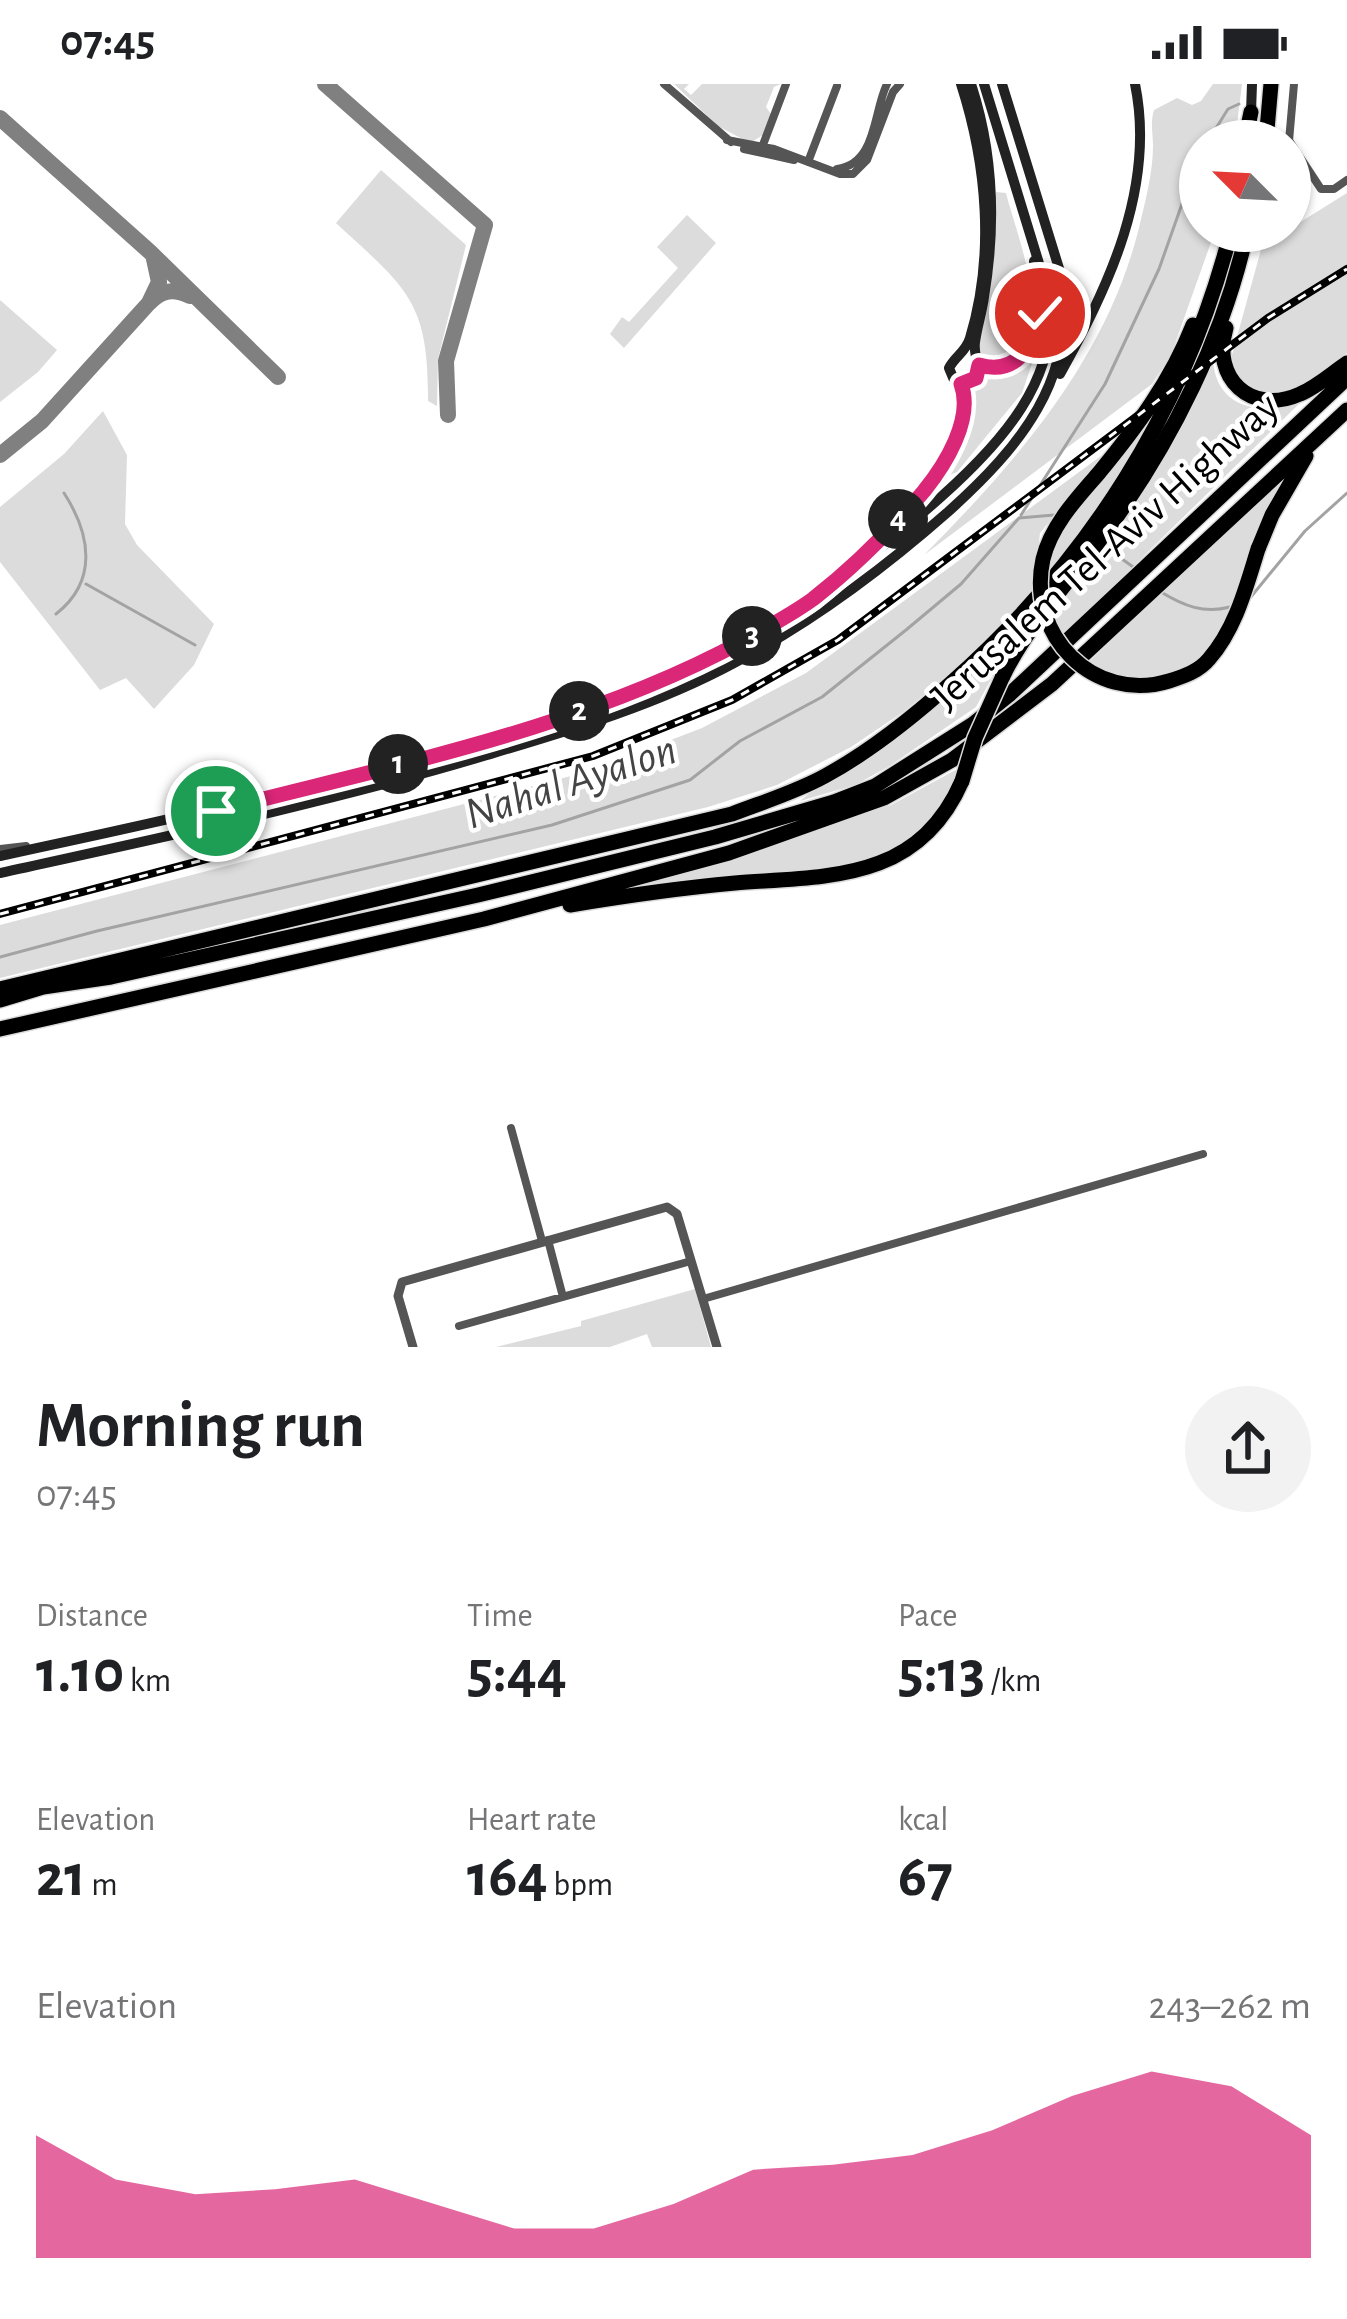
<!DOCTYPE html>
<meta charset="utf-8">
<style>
:root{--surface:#fff;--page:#f2f2f2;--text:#202124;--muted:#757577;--accent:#db2777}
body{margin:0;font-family:"Alegreya Sans",sans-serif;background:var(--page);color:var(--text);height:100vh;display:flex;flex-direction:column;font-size:45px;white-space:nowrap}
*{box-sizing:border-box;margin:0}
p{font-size:39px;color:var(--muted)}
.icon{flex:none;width:66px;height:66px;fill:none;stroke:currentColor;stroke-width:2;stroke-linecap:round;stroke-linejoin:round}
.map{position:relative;height:1263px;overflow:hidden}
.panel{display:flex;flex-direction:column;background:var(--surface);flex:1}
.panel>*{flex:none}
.needle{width:78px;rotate:294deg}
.fabs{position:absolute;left:1179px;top:36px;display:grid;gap:24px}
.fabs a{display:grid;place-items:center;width:132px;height:132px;border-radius:50%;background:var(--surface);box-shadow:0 3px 9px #0004;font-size:60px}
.pin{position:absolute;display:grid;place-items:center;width:102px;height:102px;color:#fff;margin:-51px;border:6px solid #fff;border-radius:50%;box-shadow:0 3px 12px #0007}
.km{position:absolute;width:60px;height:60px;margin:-30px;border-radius:50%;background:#222;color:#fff;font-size:33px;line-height:60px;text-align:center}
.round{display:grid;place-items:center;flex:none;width:126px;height:126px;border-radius:63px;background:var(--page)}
.overview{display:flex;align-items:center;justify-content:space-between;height:204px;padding:0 36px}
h1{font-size:66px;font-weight:700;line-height:90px}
.metrics{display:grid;grid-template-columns:repeat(3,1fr);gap:18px;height:204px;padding:12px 36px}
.metrics div{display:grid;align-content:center}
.metrics b{font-size:60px;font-weight:700}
.metrics small{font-size:33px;font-weight:400}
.metrics p{font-size:33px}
.chart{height:336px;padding:24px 36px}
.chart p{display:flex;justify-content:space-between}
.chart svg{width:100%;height:216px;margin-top:12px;fill:var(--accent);opacity:.7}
.status{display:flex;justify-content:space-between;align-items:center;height:84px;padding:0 60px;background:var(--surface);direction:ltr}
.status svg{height:33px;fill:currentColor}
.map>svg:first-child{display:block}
</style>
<div class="status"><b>07:45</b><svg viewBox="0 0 49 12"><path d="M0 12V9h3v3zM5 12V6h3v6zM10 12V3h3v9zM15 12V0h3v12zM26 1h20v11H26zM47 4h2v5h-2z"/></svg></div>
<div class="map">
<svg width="1347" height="1263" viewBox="0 0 1347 1263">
<rect width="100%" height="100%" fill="#fff"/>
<path fill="#dcdcdc" d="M674 0H689L684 5 691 11 702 0H781L774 3 766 23 771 30 763 51 750 59 718 42Z
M1213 0H1242L1235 57H1200V147H1215L1171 271 1152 300 924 471C1017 377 1106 276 1139 144 1145 118 1153 89 1153 62 1153 49 1150 39 1154 26L1177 14 1192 21 1201 17Z
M381 86 466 161 438 275 437 322 428 317C429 216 406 204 336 139Z
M996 108 1006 109C1018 157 1069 276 984 279L977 262 993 185Z
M1347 109V269C1307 297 1272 335 1231 283L1232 271 1262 162Z
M687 131 716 159 624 264 610 250 622 233 629 238 678 184 657 163Z
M0 216 57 266 38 288 0 318Z
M1035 271 1022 309 957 388 947 392C962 368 980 332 974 302L983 291 1015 289Z
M1213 277C1217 327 1265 332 1303 316L1062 552 1052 526Z
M1169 311 1139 370 1046 501C1056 427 1122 365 1169 311Z
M103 327 127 371 125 440 137 461 214 540 194 581 154 625 126 594 100 606 0 478V423L64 370Z
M1109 366 1040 449 1033 507 976 567 903 628 851 663 777 701 708 723 0 894V841L590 687 702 644 806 589Z
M1285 390 1255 449 1227 539 1198 578 1169 594 1131 598 1087 580Z
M1029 532 1033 534 1001 577 976 623 888 683 855 701 800 717Z
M959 684C953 711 932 743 908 760 854 800 670 805 597 812L891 721Z
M695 1205 711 1263H652L647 1250 610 1263H496L581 1242V1237Z"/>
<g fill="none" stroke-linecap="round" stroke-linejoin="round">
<path stroke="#a3a3a3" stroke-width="3" d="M1208 57 1228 25 1239 20
M1021 431 1105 300 1159 185 1200 69
M1108 465 1136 485
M86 500 195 561
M1161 508C1184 522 1204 530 1230 523
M1250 514 1305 447 1347 409
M56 530C98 497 91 451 64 409
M0 873 97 847 552 741 690 696 740 657 822 613 906 546 961 500 1019 434 1054 431"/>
<path stroke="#808080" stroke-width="16" d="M325 0 485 141 446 277 448 331
M0 34 150 168 278 293
M154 175 159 198 149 219C162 206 173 204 190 212
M0 371 42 337 149 219"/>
<defs>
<path id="motorway" d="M1245 57 1251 28
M1266 57 1271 0
M1226 244C1211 294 1251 332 1300 310 1317 303 1332 289 1347 279
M1098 390C1136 344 1171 297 1193 241
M1258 465 1272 431 1306 372
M1002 594C1027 541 1074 493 1108 445 1172 357 1224 253 1247 147
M570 821C624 812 680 804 735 799 828 792 918 798 962 697
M0 905 732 730C763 718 796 708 825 692 871 667 912 634 951 599 1087 479 1186 325 1231 147
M0 916 43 903 111 893 478 811 715 753 834 718 875 702 973 640 1009 611 1347 294
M0 945 484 835 729 769 884 714 952 676 1052 600 1347 326"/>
</defs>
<use href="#motorway" stroke="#dbdbdb" stroke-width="18"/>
<path stroke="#555" stroke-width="8" d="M664 0 731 58
M727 56 774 65 840 90H853L867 76 893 8 900 0
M1289 57 1294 0
M1290 58 1321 105H1334L1347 96
M744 65 794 76
M761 66 786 0
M808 78 837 2
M837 85C877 80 873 28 887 0
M0 765 26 762
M511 1044 542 1157
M548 1156 563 1213
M703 1215 1203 1070
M459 1242 691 1177"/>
<path stroke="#555" stroke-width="9" d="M413 1263 398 1212 402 1198 667 1123 677 1130 717 1263"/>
<path stroke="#222" stroke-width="10" d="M961 0C987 81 995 171 970 254 966 268 955 272 949 284L954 296 965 300 976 294C981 281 973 272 975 258 977 243 982 228 984 213 996 141 994 70 971 0
M1251 28 1252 0
M979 281 1002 285C1047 266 1039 216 1034 177
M1060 290C1109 203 1156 102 1135 0
M868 468C904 431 981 358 961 300
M0 772C146 741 291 709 435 670 534 642 635 614 727 565 806 523 875 472 942 412 999 361 1061 295 1049 212L984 0
M0 789C163 753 327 719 487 671 571 646 656 621 734 579 813 538 882 486 949 427 1020 363 1077 295 1062 194L1002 0"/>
<use href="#motorway" stroke="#000" stroke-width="15"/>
<defs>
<path id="rail" d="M0 830 593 672 732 616 838 556 1268 234 1347 185"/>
</defs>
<use href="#rail" stroke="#000" stroke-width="8"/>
<use href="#rail" stroke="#fff" stroke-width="3" stroke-dasharray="9" stroke-linecap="butt"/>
<defs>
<path id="motorway-bridge" d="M1098 390C1076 415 1051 442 1043 475 1026 551 1094 620 1169 597 1185 592 1199 587 1209 575 1236 544 1246 503 1258 465
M962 697 975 654 1002 594"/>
</defs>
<use href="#motorway-bridge" stroke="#dbdbdb" stroke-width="18" stroke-linecap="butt"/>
<use href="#motorway-bridge" stroke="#000" stroke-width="15"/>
</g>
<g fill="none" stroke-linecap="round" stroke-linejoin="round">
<defs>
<path id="route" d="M216 727C393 681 581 645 743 557 766 544 791 531 813 515 854 483 890 447 924 407 945 381 974 335 961 300L976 294 979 281C1017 292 1033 262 1040 229"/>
</defs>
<use href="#route" stroke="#fff" stroke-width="24"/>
<use href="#route" stroke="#db2777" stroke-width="15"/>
</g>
<g text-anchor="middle" stroke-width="9" stroke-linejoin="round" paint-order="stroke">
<g font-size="42" fill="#000" stroke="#fff">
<text transform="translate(1104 466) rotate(-42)" y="15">Jerusalem Tel-Aviv Highway</text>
</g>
<g font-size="45" font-style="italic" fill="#444" stroke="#fff">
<text transform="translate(570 696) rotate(-18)" y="16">Nahal Ayalon</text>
</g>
</g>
</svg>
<div class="fabs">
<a><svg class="needle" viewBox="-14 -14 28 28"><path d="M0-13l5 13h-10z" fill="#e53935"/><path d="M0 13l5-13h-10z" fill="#757577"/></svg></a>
</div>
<div class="pin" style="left:216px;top:727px;background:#1e9e55"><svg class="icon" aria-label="arrive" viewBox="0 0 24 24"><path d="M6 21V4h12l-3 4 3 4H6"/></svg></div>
<div class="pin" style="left:1040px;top:229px;background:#d93025"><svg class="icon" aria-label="check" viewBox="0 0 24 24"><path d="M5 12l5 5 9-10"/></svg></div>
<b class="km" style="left:398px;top:680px">1</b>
<b class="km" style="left:579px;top:627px">2</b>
<b class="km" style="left:752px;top:552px">3</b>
<b class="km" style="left:898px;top:435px">4</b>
</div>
<section class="panel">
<div class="overview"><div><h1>Morning run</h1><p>07:45</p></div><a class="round"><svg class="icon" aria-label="share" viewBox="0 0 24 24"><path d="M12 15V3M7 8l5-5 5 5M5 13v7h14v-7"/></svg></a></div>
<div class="metrics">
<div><p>Distance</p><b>1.10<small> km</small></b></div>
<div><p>Time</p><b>5:44</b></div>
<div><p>Pace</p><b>5:13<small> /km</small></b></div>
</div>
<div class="metrics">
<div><p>Elevation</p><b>21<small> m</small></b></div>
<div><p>Heart rate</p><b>164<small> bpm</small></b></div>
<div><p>kcal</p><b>67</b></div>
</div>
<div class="chart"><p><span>Elevation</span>243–262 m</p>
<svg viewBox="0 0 160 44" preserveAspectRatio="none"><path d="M0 44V19L10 28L20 31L30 30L40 28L50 33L60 38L70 38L80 33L90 26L100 25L110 23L120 18L130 11L140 6L150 9L160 19V44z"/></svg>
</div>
</section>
